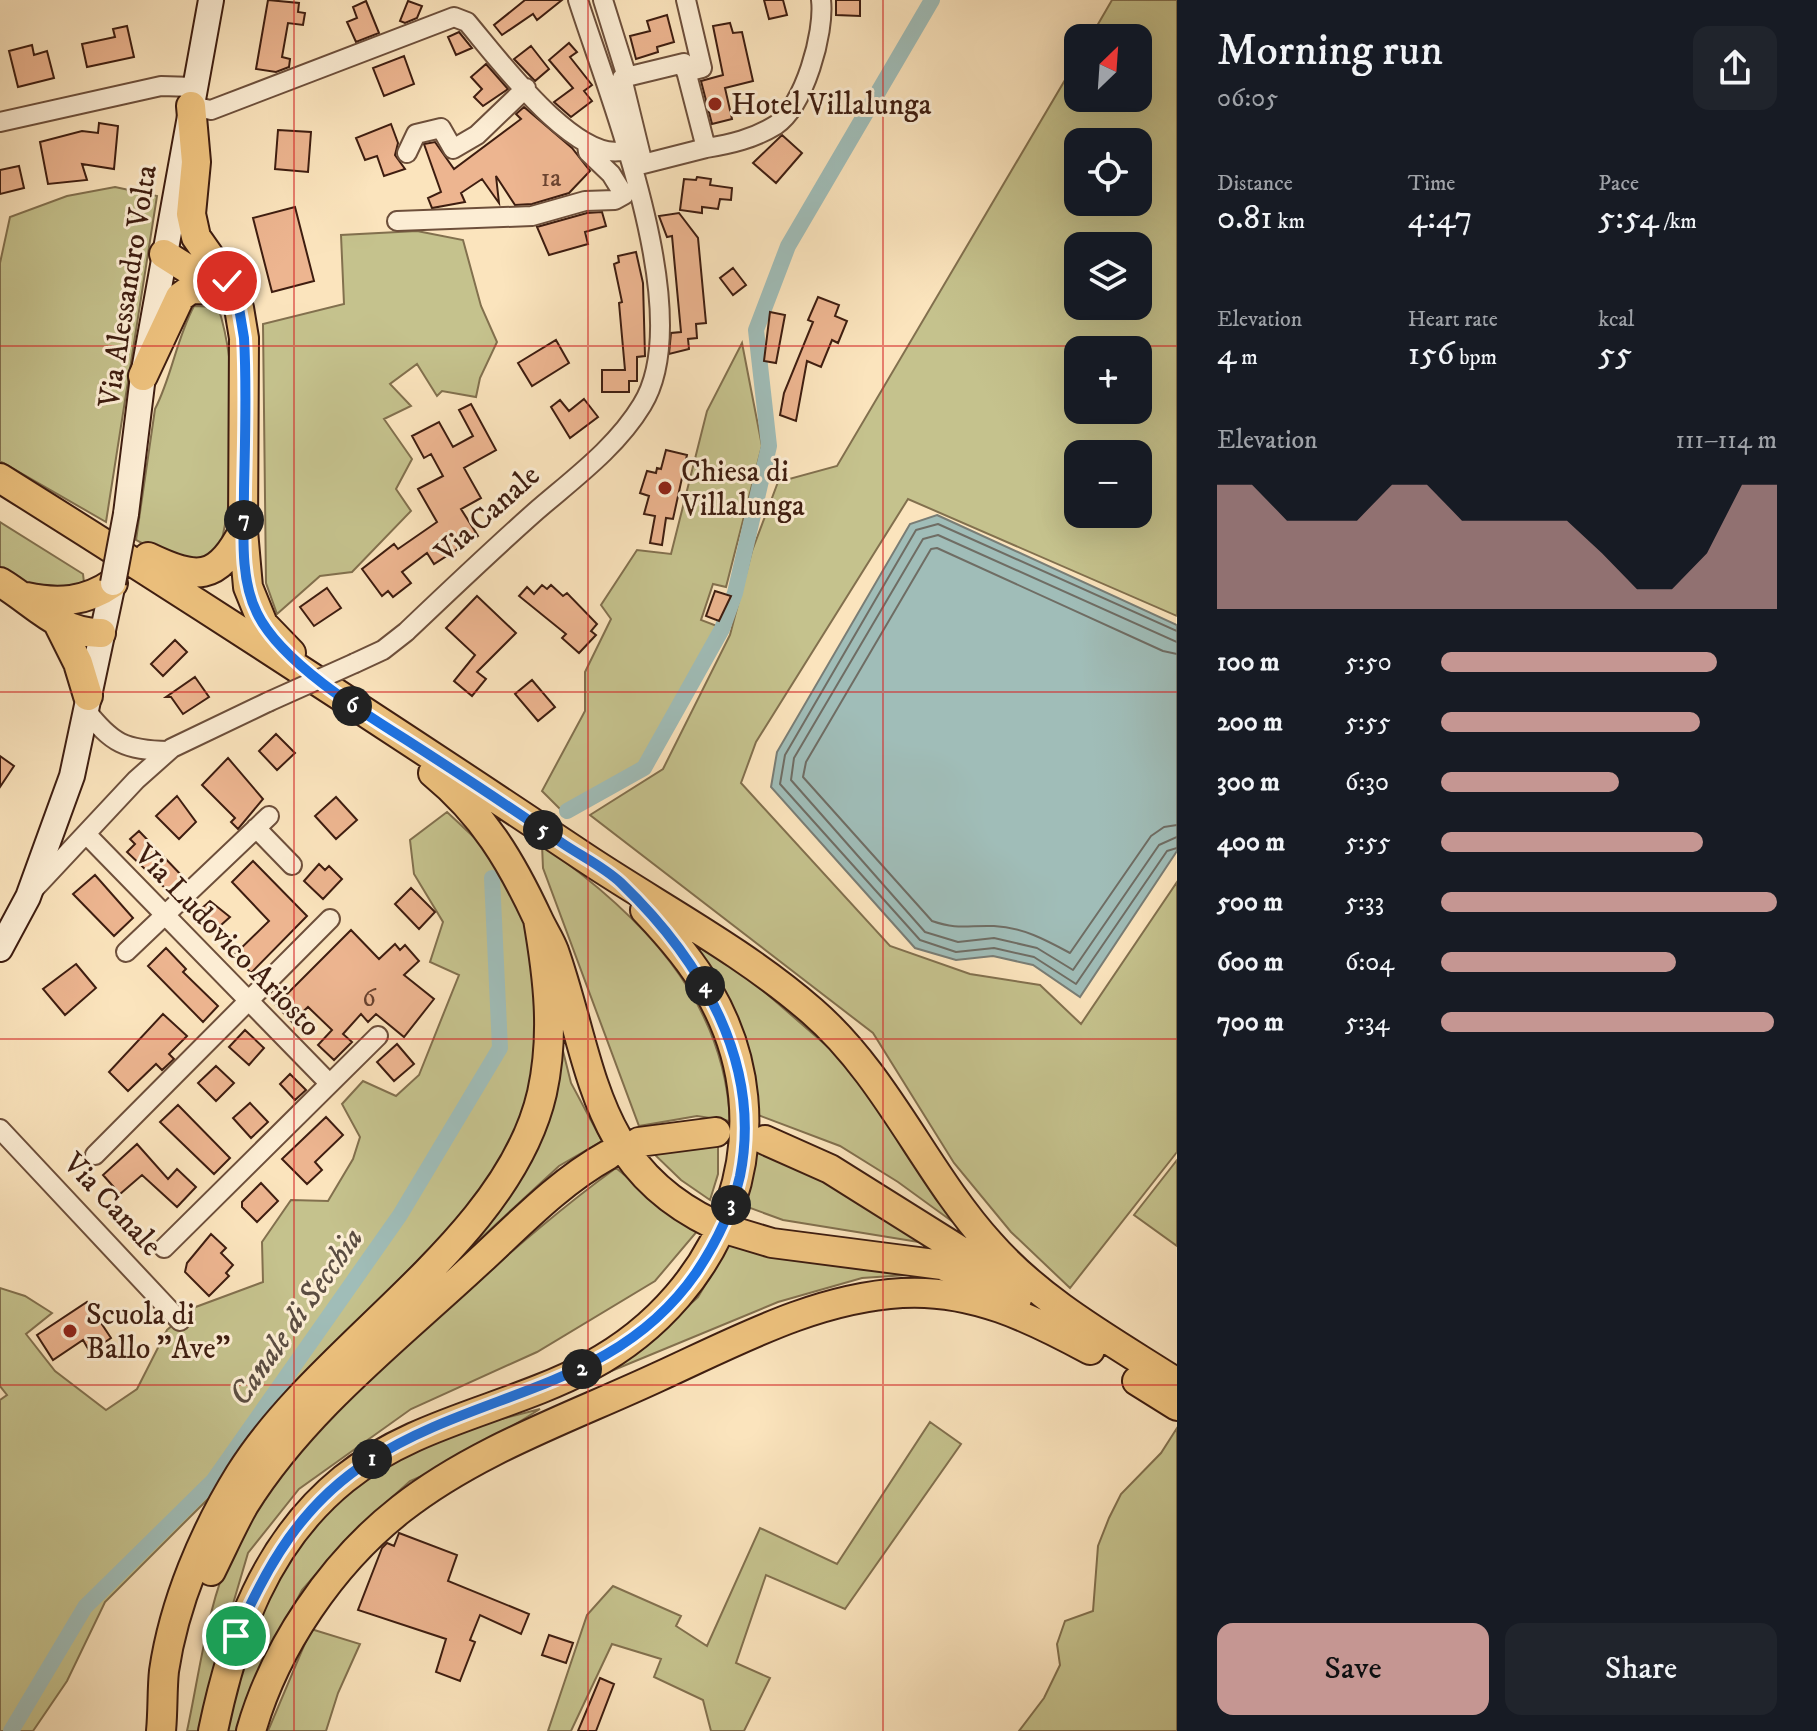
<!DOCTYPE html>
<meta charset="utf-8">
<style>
:root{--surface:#171b24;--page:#20242c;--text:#f1f3f6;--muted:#9ea1a6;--accent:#c59692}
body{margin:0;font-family:"IM FELL DW Pica",serif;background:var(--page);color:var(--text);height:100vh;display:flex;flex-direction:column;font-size:30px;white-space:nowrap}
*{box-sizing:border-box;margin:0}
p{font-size:26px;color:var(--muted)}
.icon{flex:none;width:44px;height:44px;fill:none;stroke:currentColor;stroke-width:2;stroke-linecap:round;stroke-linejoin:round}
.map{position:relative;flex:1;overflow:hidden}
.panel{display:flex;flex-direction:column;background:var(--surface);width:640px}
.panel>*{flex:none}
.needle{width:52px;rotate:25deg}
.controls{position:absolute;left:1064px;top:24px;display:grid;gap:16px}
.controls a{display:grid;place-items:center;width:88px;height:88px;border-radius:16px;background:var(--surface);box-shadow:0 8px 32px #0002;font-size:40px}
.pin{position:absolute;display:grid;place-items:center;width:68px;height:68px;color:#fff;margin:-34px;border:4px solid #fff;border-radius:50%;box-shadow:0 2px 8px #0007}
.km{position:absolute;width:40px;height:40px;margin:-20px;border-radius:50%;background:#222;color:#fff;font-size:22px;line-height:40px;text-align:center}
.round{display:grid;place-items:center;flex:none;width:84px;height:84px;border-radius:16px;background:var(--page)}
.overview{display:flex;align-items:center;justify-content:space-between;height:136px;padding:0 40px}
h1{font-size:44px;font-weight:600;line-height:60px}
.metrics{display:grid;grid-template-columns:repeat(3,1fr);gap:12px;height:136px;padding:8px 40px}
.metrics div{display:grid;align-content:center}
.metrics b{font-size:34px;font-weight:600}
.metrics small{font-size:22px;font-weight:400}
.metrics p{font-size:22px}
.chart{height:224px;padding:16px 40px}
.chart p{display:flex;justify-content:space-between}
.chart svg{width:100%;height:144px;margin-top:8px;fill:var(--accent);opacity:.7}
.primary-button{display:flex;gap:16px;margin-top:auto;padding:16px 40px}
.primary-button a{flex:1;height:92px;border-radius:16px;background:var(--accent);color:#111;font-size:32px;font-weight:600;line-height:92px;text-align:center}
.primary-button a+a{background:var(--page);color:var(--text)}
ul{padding:0 40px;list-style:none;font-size:26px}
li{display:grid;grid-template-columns:128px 96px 1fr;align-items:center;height:60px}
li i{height:20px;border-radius:10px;background:var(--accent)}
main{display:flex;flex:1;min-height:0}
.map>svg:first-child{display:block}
</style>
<main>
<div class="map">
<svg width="1177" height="1731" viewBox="0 0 1177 1731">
<rect width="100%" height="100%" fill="#fbe4bd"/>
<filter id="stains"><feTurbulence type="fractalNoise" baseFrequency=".0025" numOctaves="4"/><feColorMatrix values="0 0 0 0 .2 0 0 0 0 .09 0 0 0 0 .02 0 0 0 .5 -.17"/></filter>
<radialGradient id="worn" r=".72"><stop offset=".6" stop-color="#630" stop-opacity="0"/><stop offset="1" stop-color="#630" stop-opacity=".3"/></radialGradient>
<path fill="#c5c28d" stroke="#82704e" stroke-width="2" fill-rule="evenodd" d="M1112 0H1177V616L908 499 756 742 741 783 890 946 970 974 1040 985 1081 1024 1177 882V1152L1070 1288 1011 1232 954 1163 873 1033 590 815 663 769 730 635 752 551 778 482 837 466 1078 58V98H1138V38H1090ZM1078 142H1138V202H1078ZM1078 246H1138V306H1078ZM1078 350H1138V410H1078ZM1078 454H1138V514H1078Z
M115 187 157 196 106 522 0 461V263L10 217 67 196Z
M417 231 463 240 481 306 497 342 480 378 476 397 442 391 437 396 417 364 390 384 411 406 384 419 412 459 396 489 411 511 352 572 320 576 277 614 266 583 263 324 344 304 341 235Z
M194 306 218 307C239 369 238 494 217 556L179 563 136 540 155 409C172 376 176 340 194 306Z
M742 343 762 446 726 587 713 584 701 620 717 626 640 765 561 810 542 791 585 711V672L611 619 601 605 637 550 671 554 707 411Z
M0 522 83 574 85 591 38 593 0 569Z
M447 812 494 856 522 905 533 974 538 1036 525 1109 497 1169 460 1217 280 1402 213 1494 105 1602 67 1681 33 1731H0V1400L7 1395 0 1386V1288L25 1296 52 1313 26 1334 55 1371 106 1410 137 1389 167 1330 193 1308 263 1282 262 1242 291 1200 328 1201 353 1159 360 1137 342 1104 363 1081 396 1096 419 1075 459 975 430 962 443 922 414 874 410 840Z
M542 845C639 913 724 997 730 1121L697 1116 639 1126 543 868Z
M689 941 744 974 850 1066 953 1222 898 1182 840 1146 758 1115 748 1053Z
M560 1039 571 1083 602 1141 559 1166 425 1290 489 1211Z
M718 1141V1174L710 1200 681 1180 652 1152Z
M755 1151C818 1167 875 1210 931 1244L783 1220 742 1205 752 1179Z
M1177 1160V1246L1134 1215Z
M616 1168 656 1201 699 1229 655 1281 537 1352 411 1409 299 1489 248 1553 207 1692 200 1731H187C200 1671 207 1605 233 1549 277 1452 365 1380 444 1311 500 1262 555 1212 616 1168Z
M730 1243 922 1274 862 1278 778 1302 575 1386 656 1335 698 1297Z
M540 1409 456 1461 410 1481 350 1535 302 1590 270 1651 239 1731H224L239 1660 291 1548 331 1504 377 1470 440 1435Z
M930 1422 961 1444 845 1609 766 1575 736 1663 770 1678 744 1731H711L703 1700 654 1677 661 1659 612 1644 571 1731H548L587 1615 613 1586 681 1616 676 1626 707 1646 760 1528 837 1564Z
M1177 1428V1731H1019L1044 1698 1060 1665 1057 1644 1065 1621 1093 1611 1098 1546 1109 1518 1121 1494 1161 1453Z
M311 1629 360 1644 338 1693 326 1731H268Z"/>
<path fill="#a0bdb8" stroke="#797d75" stroke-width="2" d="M937 515 1177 625V851L1080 997 1033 965 993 956 956 960 915 948 771 787 777 752 910 524Z"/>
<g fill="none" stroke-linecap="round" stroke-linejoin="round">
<path stroke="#6f6d64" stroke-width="2" d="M1177 631 938 524 916 530 785 755 780 784 920 940 956 952 994 948 1034 957 1076 984 1167 851 1177 848
M1177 642 938 535 923 539 794 758 791 780 925 932 958 942 994 938 1037 948 1073 970 1159 845 1177 837
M1177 654 1163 651 937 548 931 549 806 762 803 777 932 921C958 930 968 925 994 926 1022 927 1046 940 1070 953L1151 836 1164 827 1177 825"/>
<path stroke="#a0bdb8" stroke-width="16" d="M567 811 644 768 722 629 735 593 769 446 756 330 788 246 932 0
M11 1731 85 1607 213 1481 400 1215 500 1048 492 878"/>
</g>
<path fill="#edb590" stroke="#3e1d10" stroke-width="2" d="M268 0 299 3 298 12 305 13 303 25 288 23 282 57 290 59 289 67 276 72 256 69Z
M525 0H562L537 20 533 14 502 35 494 25Z
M764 0H783L787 15 769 19Z
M836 0H860V16L836 15Z
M366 1 379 33 356 42 347 22 357 18 353 7Z
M408 1 422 6 417 18 405 23 400 21Z
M667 15 674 42 657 47 658 52 636 59 630 36 650 31 647 21Z
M730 23 733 33 742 32 753 81 725 88 732 119 712 124 701 81 723 75 713 26Z
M127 26 134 57 87 67 82 44 115 37 113 29Z
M459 32 472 48 456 55 448 37Z
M569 43 577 52 570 57 592 85 584 91 592 101 571 117 554 102 573 88 549 60Z
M32 45 34 55 47 51 54 78 18 87 9 51Z
M531 46 549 69 535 81 514 59Z
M404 56 414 84 384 96 373 68Z
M486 64 508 89 483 106 474 97 482 89 471 77Z
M524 107 572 148 590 171 569 193 532 204 515 205 496 176 499 203 482 179 461 193 465 202 432 208 428 198 441 192 424 144 435 142 454 169 521 119 516 114Z
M99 123 118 126 114 169 82 164 87 180 48 184 40 142 82 131 98 133Z
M391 124 398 143 395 155 405 169 384 176 377 156 365 160 356 138Z
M278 130 311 132 308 172 275 169Z
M782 135 802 153 776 183 753 163Z
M19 166 24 188 0 194V170Z
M697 177 711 179 710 185 732 188 731 200 720 199 718 209 702 207V213L680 210 684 179 696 180Z
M295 207 314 281 272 292 253 218Z
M602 212 606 226 585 232 588 244 549 255 537 227 587 213Z
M679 213 698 238 706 323 696 324 697 338 688 339 689 349 669 354 671 333 681 332 672 236 667 237 659 216Z
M636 252 643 283 645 356 637 357V381H629V392H602V370H625L619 303 622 302 614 264 619 262 618 256Z
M733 268 746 285 733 295 720 278Z
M818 297 839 305 835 316 847 321 838 343 832 340 821 367 807 361 796 421 780 415 784 393 813 322 808 320Z
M770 312 785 315 776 363 764 361Z
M556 340 569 363 532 386 518 363Z
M584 399 598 417 570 438 551 407 560 400 569 411Z
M471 404 496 450 464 468 481 498 461 509 478 536 434 564 427 553 402 572 411 583 393 597 388 591 382 596 362 569 394 544 398 549 437 522 418 489 443 476 431 454 424 458 412 436 439 422 453 447 473 436 459 410Z
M666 450 687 455 673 519 666 518 662 545 650 543 655 516 644 514 649 496 640 493 647 471 656 473 657 468 661 469Z
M542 585 547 589 551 585 563 596 567 593 597 624 591 631 596 635 579 653 562 638 566 634 519 596 527 587 534 594Z
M327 588 341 608 314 626 300 607Z
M715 591 731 596 719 621 706 616Z
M477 596 516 633 477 672 486 679 472 696 454 681 475 655 446 628Z
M175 640 187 652 163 676 151 664Z
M195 677 209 697 183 714 171 697H166Z
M532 680 555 707 538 721 515 694Z
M276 734 295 753 277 770 259 751Z
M0 756 14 766 0 787Z
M228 758 263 799 238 829 231 822 235 818 202 785Z
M177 796 196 822 179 839 156 816Z
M336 797 357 820 336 839 315 816Z
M139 831 184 878 169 892 127 852 135 844 130 839Z
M253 861 307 916 251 973 234 955 269 921 232 882Z
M319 864 325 870 329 866 342 879 323 899 304 881Z
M95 875 133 918 114 936 73 894Z
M411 888 435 912 419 929 395 904Z
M210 901 230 917 211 934 194 915Z
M351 930 379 959 395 944 400 950 405 945 419 961 404 975 434 999 404 1037 376 1014 368 1022 361 1014 343 1034 352 1042 334 1060 318 1045 332 1030 308 1007 292 1022 276 1005Z
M166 948 186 969 183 972 218 1006 203 1022 148 966Z
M76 964 96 988 65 1015 43 989Z
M163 1014 187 1036 169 1054 174 1059 162 1070 156 1064 128 1091 109 1072Z
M245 1030 264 1048 249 1065 229 1047Z
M397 1044 414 1064 394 1081 377 1062Z
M216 1066 234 1083 216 1101 198 1083Z
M290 1074 306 1090 295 1100 280 1084Z
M250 1103 268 1122 251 1138 233 1118Z
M178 1105 230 1158 214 1174 160 1122Z
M326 1117 343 1135 315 1162 322 1170 307 1184 282 1159Z
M137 1144 168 1179 177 1169 196 1187 177 1207 142 1175 120 1194 103 1175Z
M261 1183 278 1201 257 1222 242 1207V1202Z
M211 1234 226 1248 221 1253 233 1265 226 1273 229 1276 209 1296 185 1272 187 1263Z
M87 1302 111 1338 90 1352 83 1340 53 1360 37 1335Z
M399 1533 457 1555 448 1581 529 1614 521 1634 480 1615 470 1640 475 1642 460 1681 436 1672 446 1639 358 1610 382 1548 387 1543 394 1546Z
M549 1635 573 1643 566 1663 542 1655Z
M600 1678 614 1684 596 1731H578Z"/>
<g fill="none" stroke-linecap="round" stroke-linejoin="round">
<defs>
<path id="street" d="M603 0 627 77
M684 63 706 148 643 164 622 78Z
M686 72 702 68 686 0
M191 106 211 110 454 17 467 22C496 56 577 166 625 150
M0 122 161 86 194 87
M706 148C731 144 753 139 776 125 804 106 825 33 821 0
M407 153 416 134 441 128 453 149 477 135 526 88
M397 221 532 216 585 201 615 200 624 195 611 174 588 152 587 145
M355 663 383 650 406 632C448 592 491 551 535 512 573 479 616 448 642 405 698 315 609 97 578 0
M85 709C112 744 125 750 168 751
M256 828 292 865
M87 835 329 1083
M35 888 136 780 172 748 268 702
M126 952 269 816
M0 1129 180 1321
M95 1155 330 919
M164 1248 378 1036"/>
<path id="secondary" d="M126 514 143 376 211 0
M0 949 28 897 72 776 113 583"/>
<path id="primary" d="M191 106 196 162 191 214 196 237 227 281 239 308 244 338 243 531 248 587 263 624 291 653
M164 254 221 290
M143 376 180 297 191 289 220 290
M0 478C193 599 385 724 575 851 653 904 741 949 812 1011 887 1076 925 1172 990 1244 1042 1303 1112 1341 1177 1383
M148 557C196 580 217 582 243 531
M0 582C34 602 59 634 101 633
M26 597C58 604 86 602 113 583
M59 625 78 663 88 696
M433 773C483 814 511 861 538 919 543 930 550 940 554 951 593 1062 591 1166 713 1224
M765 1140 830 1169 991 1270
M639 1142 716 1132
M732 1231 772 1243 942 1265 1017 1299
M1137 1381 1177 1406
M211 1571C222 1549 232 1526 244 1505 301 1413 393 1341 472 1268 516 1228 556 1184 608 1155
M161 1731C163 1711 162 1690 164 1671 174 1603 204 1532 240 1474 321 1344 508 1242 542 1093 555 1034 548 977 538 919
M213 1731C233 1635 265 1543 344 1479 416 1421 510 1409 590 1366 726 1293 790 1130 708 990 691 960 669 935 645 910
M251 1731C275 1647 332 1563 401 1509 476 1450 572 1417 658 1377 737 1341 815 1298 902 1293 972 1289 1031 1318 1090 1350"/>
</defs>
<use href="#street" stroke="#6d4f3b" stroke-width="22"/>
<use href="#secondary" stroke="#3e1d10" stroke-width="28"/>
<use href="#primary" stroke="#3e1d10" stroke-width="32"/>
<use href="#street" stroke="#fcedd4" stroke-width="18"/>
<use href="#secondary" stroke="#fcedd4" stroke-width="24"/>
<use href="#primary" stroke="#eec27e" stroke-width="28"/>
<defs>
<path id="street-bridge" d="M268 702 355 663"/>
<path id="secondary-bridge" d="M113 583 126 514"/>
</defs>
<use href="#street-bridge" stroke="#6d4f3b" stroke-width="22" stroke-linecap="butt"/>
<use href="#secondary-bridge" stroke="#3e1d10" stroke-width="28" stroke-linecap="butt"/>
<use href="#street-bridge" stroke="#fcedd4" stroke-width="18"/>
<use href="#secondary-bridge" stroke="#fcedd4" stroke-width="24"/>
</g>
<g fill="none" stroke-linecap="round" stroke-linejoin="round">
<defs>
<path id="route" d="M227 281 239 308 244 338C247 388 245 439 244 490 244 529 239 577 257 613 280 661 360 711 405 739 458 773 510 807 562 843 581 856 604 867 621 883 700 959 763 1062 740 1176 732 1211 716 1243 696 1273 614 1391 480 1389 369 1461 302 1504 267 1565 236 1636"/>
</defs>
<use href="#route" stroke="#fff" stroke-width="16"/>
<use href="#route" stroke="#1a73e8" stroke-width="10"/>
</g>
<path fill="none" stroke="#d62828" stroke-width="2" stroke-opacity="0.55" d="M294 0V1731M588 0V1731M883 0V1731M0 346H1177M0 692H1177M0 1039H1177M0 1385H1177"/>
<g fill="#8f2418" stroke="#fcedd4" stroke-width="3">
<circle cx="715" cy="104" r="8"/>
<circle cx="665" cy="488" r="8"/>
<circle cx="70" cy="1331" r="8"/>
</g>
<g text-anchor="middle" stroke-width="6" stroke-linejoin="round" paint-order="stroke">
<g font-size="26" fill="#6a4330">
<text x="551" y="186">1a</text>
<text x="369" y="1006">6</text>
</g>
<g font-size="30" fill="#3e1d10" stroke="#fcedd4" text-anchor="start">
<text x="731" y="114">Hotel Villalunga</text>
<text x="681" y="481">Chiesa di<tspan x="681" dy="34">Villalunga</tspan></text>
<text x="86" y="1324">Scuola di<tspan x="86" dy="34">Ballo "Ave"</tspan></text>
</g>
<g font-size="30" fill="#3e1d10" stroke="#fcedd4">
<text transform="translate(127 286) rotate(-81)" y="10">Via Alessandro Volta</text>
<text transform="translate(487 513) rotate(-42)" y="10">Via Canale</text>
<text transform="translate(228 940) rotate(46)" y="10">Via Ludovico Ariosto</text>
<text transform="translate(113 1204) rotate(47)" y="10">Via Canale</text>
</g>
<g font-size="32" font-style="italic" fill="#5b4d42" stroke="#fcedd4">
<text transform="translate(295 1316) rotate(-55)" y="11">Canale di Secchia</text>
</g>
</g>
<rect width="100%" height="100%" filter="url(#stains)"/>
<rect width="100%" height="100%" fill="url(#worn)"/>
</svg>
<div class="controls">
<a><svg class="needle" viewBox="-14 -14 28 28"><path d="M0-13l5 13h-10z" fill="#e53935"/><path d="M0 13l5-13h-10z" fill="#9ea1a6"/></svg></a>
<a><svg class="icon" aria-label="locate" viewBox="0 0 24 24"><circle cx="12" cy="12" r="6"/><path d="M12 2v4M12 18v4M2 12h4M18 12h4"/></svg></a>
<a><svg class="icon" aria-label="layers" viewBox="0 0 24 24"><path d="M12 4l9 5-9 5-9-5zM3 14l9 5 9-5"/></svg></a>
<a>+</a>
<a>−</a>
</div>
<div class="pin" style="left:236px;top:1636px;background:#1e9e55"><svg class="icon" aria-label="arrive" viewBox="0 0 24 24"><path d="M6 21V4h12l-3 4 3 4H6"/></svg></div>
<div class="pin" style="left:227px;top:281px;background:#d93025"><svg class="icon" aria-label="check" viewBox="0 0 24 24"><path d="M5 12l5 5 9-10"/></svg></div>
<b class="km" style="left:372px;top:1459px">1</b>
<b class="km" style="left:582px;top:1369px">2</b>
<b class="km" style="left:731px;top:1205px">3</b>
<b class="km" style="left:705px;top:986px">4</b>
<b class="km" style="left:543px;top:830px">5</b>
<b class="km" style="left:352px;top:706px">6</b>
<b class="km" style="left:244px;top:520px">7</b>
</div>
<section class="panel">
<div class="overview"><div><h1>Morning run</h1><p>06:05</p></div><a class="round"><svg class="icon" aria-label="share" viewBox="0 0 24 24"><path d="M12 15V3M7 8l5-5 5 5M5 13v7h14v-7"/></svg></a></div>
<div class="metrics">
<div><p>Distance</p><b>0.81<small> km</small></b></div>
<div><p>Time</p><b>4:47</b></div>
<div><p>Pace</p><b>5:54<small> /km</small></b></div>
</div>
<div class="metrics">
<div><p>Elevation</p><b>4<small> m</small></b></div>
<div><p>Heart rate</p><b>156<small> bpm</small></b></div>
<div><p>kcal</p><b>55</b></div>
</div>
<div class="chart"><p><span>Elevation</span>111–114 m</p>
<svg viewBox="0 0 160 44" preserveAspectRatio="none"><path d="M0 44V6L10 6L20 17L30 17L40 17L50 6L60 6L70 17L80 17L90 17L100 17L110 27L120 38L130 38L140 27L150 6L160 6V44z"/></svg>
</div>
<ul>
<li><b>100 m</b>5:50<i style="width:82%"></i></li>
<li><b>200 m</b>5:55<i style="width:77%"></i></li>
<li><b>300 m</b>6:30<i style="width:53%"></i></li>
<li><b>400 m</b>5:55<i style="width:78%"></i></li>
<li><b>500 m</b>5:33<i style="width:100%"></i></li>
<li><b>600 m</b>6:04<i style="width:70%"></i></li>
<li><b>700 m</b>5:34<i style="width:99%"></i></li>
</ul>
<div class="primary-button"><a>Save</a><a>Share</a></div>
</section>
</main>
